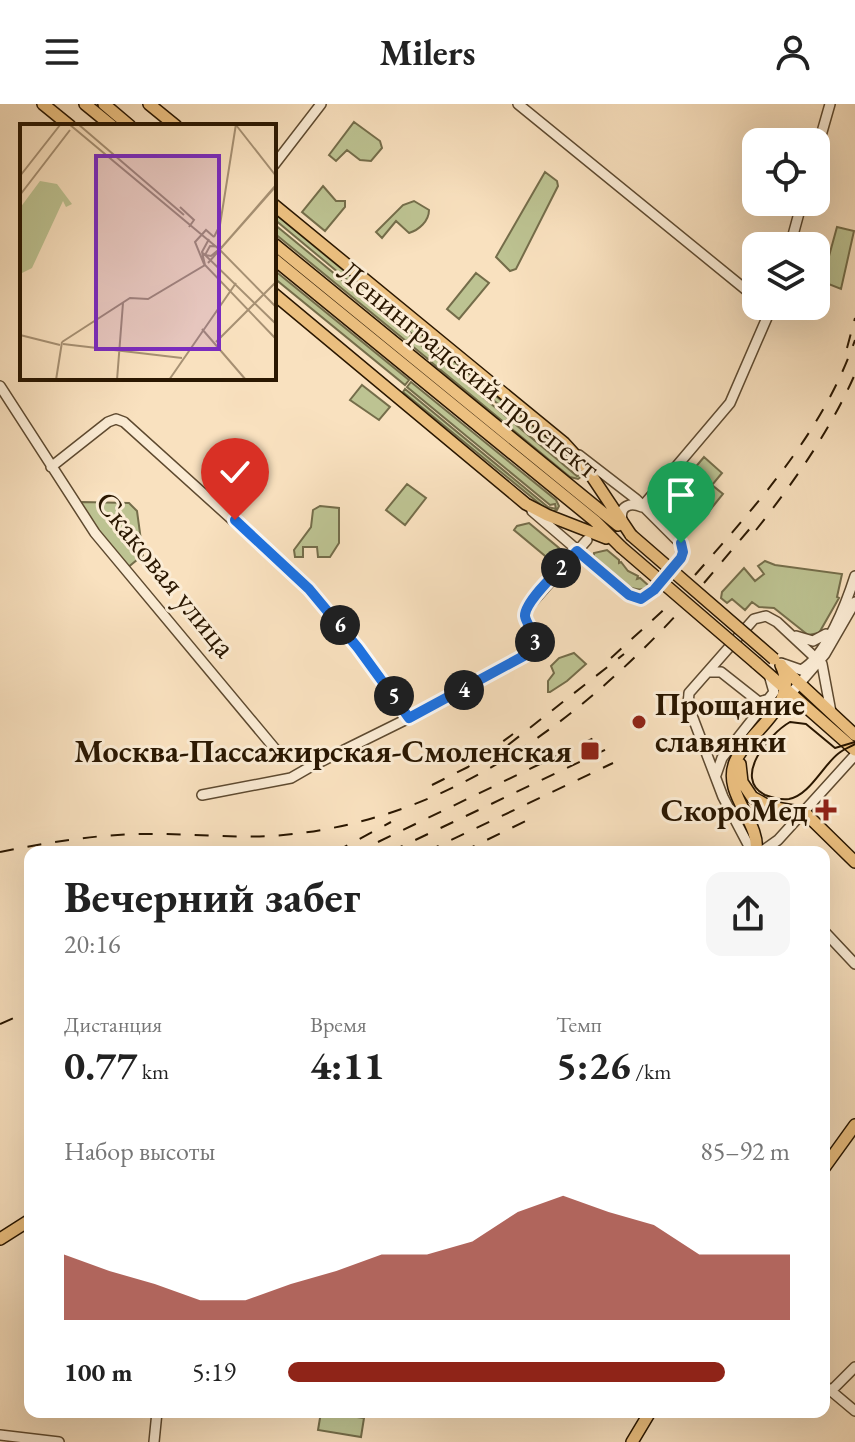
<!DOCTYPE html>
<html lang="ru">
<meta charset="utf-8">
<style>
:root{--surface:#fff;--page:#f6f6f6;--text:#222;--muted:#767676;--accent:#8f2418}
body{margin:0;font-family:"EB Garamond",serif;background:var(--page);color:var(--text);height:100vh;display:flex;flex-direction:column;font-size:30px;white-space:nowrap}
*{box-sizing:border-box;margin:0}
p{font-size:26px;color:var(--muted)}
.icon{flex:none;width:44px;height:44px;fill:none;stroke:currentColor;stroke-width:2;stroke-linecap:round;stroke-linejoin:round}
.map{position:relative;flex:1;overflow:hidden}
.drawer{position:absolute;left:24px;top:742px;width:806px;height:572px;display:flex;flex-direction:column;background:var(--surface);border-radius:16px;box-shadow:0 8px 32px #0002}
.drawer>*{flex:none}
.tools{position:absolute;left:742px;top:24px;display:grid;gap:16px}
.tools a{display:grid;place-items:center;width:88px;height:88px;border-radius:16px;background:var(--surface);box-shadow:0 8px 32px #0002;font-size:40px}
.pin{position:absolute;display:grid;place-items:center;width:68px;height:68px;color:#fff;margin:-82px -34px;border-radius:50% 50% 50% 0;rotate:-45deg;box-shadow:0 0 8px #0007}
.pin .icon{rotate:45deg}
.km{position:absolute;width:40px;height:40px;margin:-20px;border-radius:50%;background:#222;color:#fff;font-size:22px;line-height:40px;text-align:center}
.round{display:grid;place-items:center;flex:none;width:84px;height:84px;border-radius:16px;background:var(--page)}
.summary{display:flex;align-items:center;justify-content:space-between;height:136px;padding:0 40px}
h1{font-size:44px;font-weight:700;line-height:60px}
.figures{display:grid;grid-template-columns:repeat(3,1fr);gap:12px;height:136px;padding:8px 40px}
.figures div{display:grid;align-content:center}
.figures b{font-size:40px;font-weight:700}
.figures small{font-size:22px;font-weight:400}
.figures p{font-size:22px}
.chart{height:224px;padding:16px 40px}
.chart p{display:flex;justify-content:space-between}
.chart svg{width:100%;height:144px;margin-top:8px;fill:var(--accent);opacity:.7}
ul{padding:0 40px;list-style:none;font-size:26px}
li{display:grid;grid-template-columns:128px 96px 1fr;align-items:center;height:60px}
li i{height:20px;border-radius:10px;background:var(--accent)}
header{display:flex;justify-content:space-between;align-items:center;height:104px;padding:0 40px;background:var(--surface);font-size:36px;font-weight:700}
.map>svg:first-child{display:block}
</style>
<header><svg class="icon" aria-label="menu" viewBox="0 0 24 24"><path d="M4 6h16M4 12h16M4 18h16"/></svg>Milers<svg class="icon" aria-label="person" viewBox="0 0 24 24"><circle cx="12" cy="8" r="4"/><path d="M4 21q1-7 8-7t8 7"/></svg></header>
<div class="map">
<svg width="855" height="1338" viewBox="0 0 855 1338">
<rect width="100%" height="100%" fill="#f9e1bf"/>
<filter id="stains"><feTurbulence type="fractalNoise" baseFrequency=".0025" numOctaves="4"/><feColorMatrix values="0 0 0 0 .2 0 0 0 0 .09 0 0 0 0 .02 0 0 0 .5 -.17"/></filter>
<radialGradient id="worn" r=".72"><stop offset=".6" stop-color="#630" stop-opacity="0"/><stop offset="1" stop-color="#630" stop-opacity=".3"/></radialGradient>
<path fill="#bdc392" stroke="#746d4a" stroke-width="2" d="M354 18 380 37 382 44 371 57 360 56 347 46 336 57 329 51Z
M545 68 557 77 558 82 516 165 510 167 496 153Z
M323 82 336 97H345V103L325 127 302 108Z
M414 97 429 106C429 117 419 126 409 129L396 117 382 134 376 128 403 101Z
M274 109 438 244 434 248 274 115Z
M274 120 432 250 428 255 274 129Z
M837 123 854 127 841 185 816 175V161L826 163Z
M274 166 409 276 405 281 274 174Z
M476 169 489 179 459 215 447 205Z
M440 246 582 363V372L578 375 570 373 431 258 435 253 558 356 577 372 580 371V367L437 250Z
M411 278 556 396 559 402 557 406 552 408 546 405 403 288 405 285 548 403 556 405 555 400 550 401 407 283Z
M362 281 390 303 379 316 350 296Z
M704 353 722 369 712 381 723 390 710 406 697 395 704 386 688 372Z
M407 380 426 394 405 421 386 406Z
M82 398 129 399 137 407 143 451 127 464 79 401Z
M320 402 339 404V439L330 453H318L317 443H303V453H295L294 446 311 423 313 406Z
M529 419 559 444 550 456 514 426 517 422Z
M607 446 619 456V459L621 458 628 467 638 472 637 475 640 474 649 482C632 496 607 464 594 452V449Z
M765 457 775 461 842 470 837 493 839 494 819 529 808 531 774 504 759 503 752 498 745 506 732 495 727 499 721 494 722 488 744 464 755 477 764 470 758 462Z
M574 549 586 560 567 577 550 588H548V577L554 569 551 562 559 554Z
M321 1308 364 1314 361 1333 318 1326Z"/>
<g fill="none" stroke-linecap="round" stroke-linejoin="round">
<defs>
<path id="minor" d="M518 0 756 194
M816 49 830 0
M274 61 321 0
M790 142 802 98
M0 282 95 429 281 652 320 658 409 614 526 552C546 534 521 522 528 503L587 436
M51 363 108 318 116 315 124 318 309 485 358 544 409 614
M642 403 730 299 772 202
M532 407 632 493 641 495C657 487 685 458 681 440L636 395 579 351
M622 416C619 402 630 398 642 403
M796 532 813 537 826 530
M781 559 801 566C826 553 847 497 855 472
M709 568H721L759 598 769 595
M787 594 825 550 855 498
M716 671 722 654 774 588 770 574
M202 691 291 674 317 659
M752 748 723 693 688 601 689 589 754 515 766 512 777 518 822 560 831 608
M761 748 778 736 855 651
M824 827 855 860
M824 1281 855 1307
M831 1287 855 1263
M0 1331 59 1338
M154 1338 157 1308"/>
<path id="major" d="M43 0 70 22
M85 0 112 22
M104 0 130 22
M149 0 176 22
M274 101 564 339 585 362 631 431
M274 140 618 421
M274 155 595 417 621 443
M274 190 526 400 547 411 606 434
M756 559 855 646
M782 563 855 631
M740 660 742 678 752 693 770 703 805 709 855 758
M756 748C761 718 722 690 735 658 749 626 801 601 781 561
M824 1064 855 1021
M0 1135 30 1116
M632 1338 650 1308"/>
</defs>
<use href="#minor" stroke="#5e4a30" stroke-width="12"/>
<use href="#major" stroke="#2a1701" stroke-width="14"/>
<use href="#minor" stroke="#fbecd5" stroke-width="9"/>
<use href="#major" stroke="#ecc080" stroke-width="11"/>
<path stroke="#2a1701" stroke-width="2" d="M855 638 835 644 806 620 790 618C769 630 732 674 765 691 773 694 781 696 789 695 810 691 823 661 839 649 844 645 850 643 855 640"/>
<path stroke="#2a1701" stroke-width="2" stroke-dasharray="14 14" stroke-linecap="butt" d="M847 244 855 214
M756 426C794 378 830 327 855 270
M695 471C758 399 823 328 855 236
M704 479 758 415
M611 554 670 500
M508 641 624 550
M432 681 468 663 513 630
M378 738 600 631
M0 748C51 738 103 729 156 730 194 730 233 734 271 732 437 721 569 627 679 508
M335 748 391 718
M390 748 607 645
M426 748 613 659
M462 748 536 712
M606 748 612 747
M0 920 30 907"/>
<defs>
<path id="major-bridge" d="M631 431 774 555
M621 443 756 559"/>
</defs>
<use href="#major-bridge" stroke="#2a1701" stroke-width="14" stroke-linecap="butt"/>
<use href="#major-bridge" stroke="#ecc080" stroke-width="11"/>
</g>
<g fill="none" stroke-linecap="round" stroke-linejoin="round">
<defs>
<path id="route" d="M235 416 309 485 358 544 409 614 531 548 535 535C534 527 526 520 525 512 524 497 566 459 577 447L629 491 641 495 654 486 681 454 683 448 681 439"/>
</defs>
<use href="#route" stroke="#fff" stroke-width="16"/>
<use href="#route" stroke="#1a73e8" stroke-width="10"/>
</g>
<g fill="#8f2418" stroke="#fbecd5" stroke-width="3">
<circle cx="639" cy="618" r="8"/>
<rect x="580" y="637" width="20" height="20" rx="4"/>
<path d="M822 694h8v8h8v8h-8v8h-8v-8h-8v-8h8z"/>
</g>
<g text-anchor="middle" stroke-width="6" stroke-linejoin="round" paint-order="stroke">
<g font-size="32" fill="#2a1701" stroke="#fbecd5">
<text transform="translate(469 265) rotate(39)" y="11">Ленинградский проспект</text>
<text transform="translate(166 470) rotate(51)" y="11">Скаковая улица</text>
</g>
<g font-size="32" font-weight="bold" fill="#2a1701" stroke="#fbecd5" text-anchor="end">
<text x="655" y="611" text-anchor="start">Прощание<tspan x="655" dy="37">славянки</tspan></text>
<text x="572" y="658">Москва-Пассажирская-Смоленская</text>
<text x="808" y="717">СкороМед</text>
</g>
</g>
<g transform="translate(20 20)">
<rect width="256" height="256" fill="#f9e1bf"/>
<path d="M20 57 37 60 52 80 46 83 43 77 12 144 0 150V84Z" fill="#bdc392"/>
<path fill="none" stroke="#a69073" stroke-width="2" d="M49 0 200 126 256 183M58 0 164 91M216 1 256 52M0 52 40 1M256 61 202 123 190 122 185 131 191 132 203 122 256 61M0 71 50 6M160 83 174 96 169 103M194 113 186 106 175 118 184 140 256 215M194 113 200 101 216 0M183 129 256 200M188 139 256 62M182 205 226 256M0 211 40 221M42 218 110 174 128 175 185 141 182 128 189 115M196 218 256 158M43 220 162 234M36 256 42 218M97 256 103 179M149 256 216 159"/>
<path fill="#7b2cbf" fill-opacity="0.15" stroke="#7b2cbf" stroke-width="4" d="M76 32H199V225H76Z"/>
<rect width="256" height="256" fill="none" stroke="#2a1701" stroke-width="4"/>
</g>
<rect width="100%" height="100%" filter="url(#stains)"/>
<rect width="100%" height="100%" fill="url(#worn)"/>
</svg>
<div class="tools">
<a><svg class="icon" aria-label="locate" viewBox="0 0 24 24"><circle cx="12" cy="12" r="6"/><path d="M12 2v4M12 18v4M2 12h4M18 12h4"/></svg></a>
<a><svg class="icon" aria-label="layers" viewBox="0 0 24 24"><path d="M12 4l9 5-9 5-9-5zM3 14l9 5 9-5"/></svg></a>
</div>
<div class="pin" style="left:681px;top:439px;background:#1e9e55"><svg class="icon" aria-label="arrive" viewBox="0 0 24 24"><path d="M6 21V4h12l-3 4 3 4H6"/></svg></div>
<div class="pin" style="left:235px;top:416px;background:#d93025"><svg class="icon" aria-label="check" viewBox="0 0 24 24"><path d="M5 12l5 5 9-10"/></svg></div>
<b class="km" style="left:561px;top:464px">2</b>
<b class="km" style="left:535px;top:538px">3</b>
<b class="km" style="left:464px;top:586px">4</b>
<b class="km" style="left:394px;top:592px">5</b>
<b class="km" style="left:340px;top:521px">6</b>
<section class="drawer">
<div class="summary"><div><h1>Вечерний забег</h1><p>20:16</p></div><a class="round"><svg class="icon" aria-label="share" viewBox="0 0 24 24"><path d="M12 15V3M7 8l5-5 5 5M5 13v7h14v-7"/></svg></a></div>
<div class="figures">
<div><p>Дистанция</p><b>0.77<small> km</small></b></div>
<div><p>Время</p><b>4:11</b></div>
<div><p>Темп</p><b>5:26<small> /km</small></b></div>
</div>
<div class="chart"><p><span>Набор высоты</span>85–92 m</p>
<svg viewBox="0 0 160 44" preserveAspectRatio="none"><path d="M0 44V24L10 29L20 33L30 38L40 38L50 33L60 29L70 24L80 24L90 20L100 11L110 6L120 11L130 15L140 24L150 24L160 24V44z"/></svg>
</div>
<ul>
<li><b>100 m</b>5:19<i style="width:87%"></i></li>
</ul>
</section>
</div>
